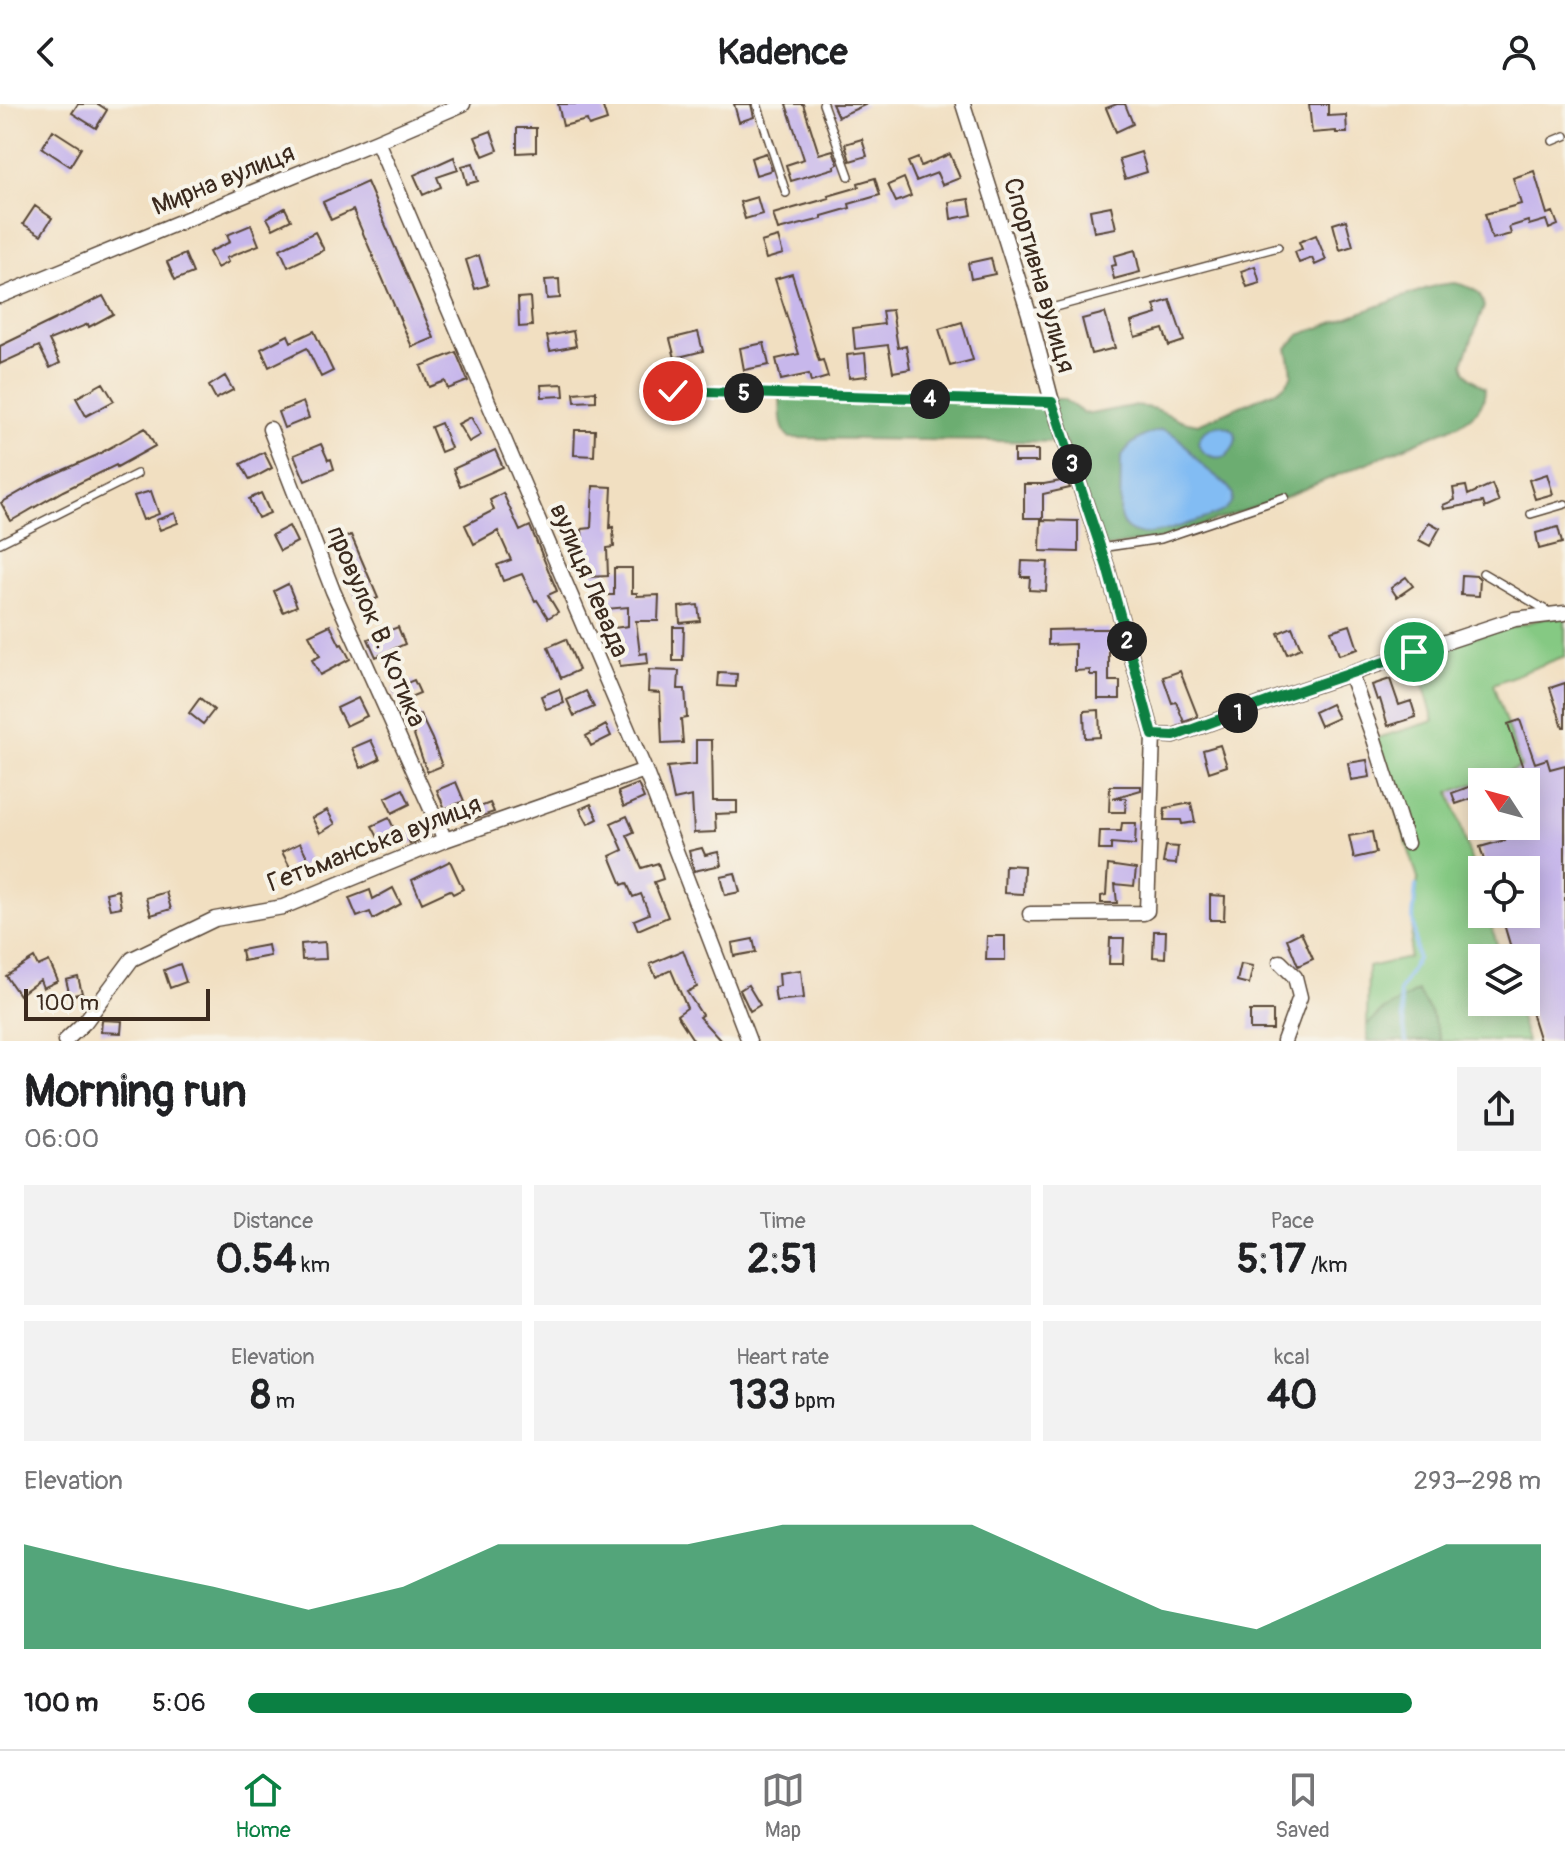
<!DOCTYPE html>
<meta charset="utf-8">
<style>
:root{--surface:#fff;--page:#f2f2f2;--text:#202124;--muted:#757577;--line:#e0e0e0;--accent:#0b8043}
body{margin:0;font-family:Pangolin,sans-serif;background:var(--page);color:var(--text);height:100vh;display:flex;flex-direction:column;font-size:30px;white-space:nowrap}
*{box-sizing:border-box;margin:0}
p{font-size:26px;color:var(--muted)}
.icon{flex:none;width:44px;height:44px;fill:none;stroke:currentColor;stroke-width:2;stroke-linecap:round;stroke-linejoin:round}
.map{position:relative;height:937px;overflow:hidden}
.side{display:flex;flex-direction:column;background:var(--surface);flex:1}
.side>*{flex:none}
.needle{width:52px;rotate:306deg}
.buttons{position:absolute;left:1468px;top:664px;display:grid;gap:16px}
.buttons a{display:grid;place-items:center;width:72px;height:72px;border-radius:0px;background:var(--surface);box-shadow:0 4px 20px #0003;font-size:40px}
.scale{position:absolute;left:24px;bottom:20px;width:186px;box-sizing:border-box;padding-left:8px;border:4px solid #3b2a1e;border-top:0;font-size:22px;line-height:28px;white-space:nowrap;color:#3b2a1e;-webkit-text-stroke:6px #f7f3e8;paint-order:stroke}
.pin{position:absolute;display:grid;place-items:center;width:68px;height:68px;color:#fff;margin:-34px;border:4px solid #fff;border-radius:50%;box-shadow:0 2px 8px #0007}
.km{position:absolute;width:40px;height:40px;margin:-20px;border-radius:50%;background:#222;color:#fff;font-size:22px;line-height:40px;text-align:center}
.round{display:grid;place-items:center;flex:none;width:84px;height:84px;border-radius:0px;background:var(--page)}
.overview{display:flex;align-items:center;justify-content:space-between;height:136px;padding:0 24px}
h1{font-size:44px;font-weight:700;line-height:60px}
.figures{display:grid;grid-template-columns:repeat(3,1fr);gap:12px;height:136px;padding:8px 24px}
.figures div{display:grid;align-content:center;border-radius:0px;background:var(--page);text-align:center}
.figures b{font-size:40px;font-weight:700}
.figures small{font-size:22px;font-weight:400}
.figures p{font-size:22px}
.chart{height:224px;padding:16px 24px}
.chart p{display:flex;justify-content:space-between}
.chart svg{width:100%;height:144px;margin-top:8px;fill:var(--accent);opacity:.7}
ul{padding:0 24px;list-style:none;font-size:26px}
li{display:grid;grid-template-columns:128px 96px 1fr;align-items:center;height:60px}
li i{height:20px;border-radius:10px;background:var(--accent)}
header{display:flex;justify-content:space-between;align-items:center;height:104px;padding:0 24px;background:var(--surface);font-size:36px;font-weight:700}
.tab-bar{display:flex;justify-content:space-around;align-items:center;height:112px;border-top:2px solid var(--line);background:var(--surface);font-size:22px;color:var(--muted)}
.tab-bar a{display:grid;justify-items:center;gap:4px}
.tab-bar .selected{color:var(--accent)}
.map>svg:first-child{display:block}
</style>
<header><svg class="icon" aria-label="back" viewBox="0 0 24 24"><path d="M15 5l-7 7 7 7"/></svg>Kadence<svg class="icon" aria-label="person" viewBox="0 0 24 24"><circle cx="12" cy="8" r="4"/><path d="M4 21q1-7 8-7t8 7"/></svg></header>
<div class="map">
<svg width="1565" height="937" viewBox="0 0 1565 937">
<rect width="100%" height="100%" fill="#f7f3e8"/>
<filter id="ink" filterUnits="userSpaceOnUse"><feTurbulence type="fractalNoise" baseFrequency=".0125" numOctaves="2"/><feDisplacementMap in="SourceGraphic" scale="16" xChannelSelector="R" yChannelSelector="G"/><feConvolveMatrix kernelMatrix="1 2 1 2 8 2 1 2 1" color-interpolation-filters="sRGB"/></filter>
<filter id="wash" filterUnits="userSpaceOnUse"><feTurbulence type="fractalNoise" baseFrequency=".006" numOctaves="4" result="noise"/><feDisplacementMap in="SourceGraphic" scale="32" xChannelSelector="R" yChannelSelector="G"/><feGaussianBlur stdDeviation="1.8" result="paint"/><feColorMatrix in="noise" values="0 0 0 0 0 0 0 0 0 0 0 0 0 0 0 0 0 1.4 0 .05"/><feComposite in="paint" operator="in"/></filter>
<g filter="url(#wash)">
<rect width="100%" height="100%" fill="#f1dfc1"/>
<path fill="#85c983" stroke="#607a50" stroke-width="2" d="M1565 509V552L1493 580 1521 663 1450 688 1482 791V810H1488L1501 854H1482V898H1515L1527 937H1441L1431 909 1381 908 1367 921 1368 863 1409 854 1418 775 1374 635 1434 617 1414 548Z"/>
<path fill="#6cad71" stroke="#546c48" stroke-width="2" d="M1455 179C1471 183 1481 186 1484 203L1463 259C1466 273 1474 276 1485 284 1485 302 1474 312 1460 320L1285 393 1161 435 1100 444 1065 338 790 334C778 325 781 304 780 290L1063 295 1082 308 1091 310 1131 302 1145 303 1156 305 1183 317 1198 320 1278 286C1300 271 1290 265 1287 244L1299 231 1425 185 1438 181Z
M1417 887 1431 909 1441 937H1367V921L1381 908Z"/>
<path fill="#82bcf3" stroke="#5e7388" stroke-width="2" d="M1219 321C1241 324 1239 339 1226 352 1214 356 1202 351 1198 339 1199 329 1210 323 1219 321Z
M1161 326C1181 329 1188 347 1202 361 1209 368 1231 381 1233 391 1233 397 1229 403 1225 406 1215 412 1201 416 1190 419 1169 426 1127 443 1120 412L1121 354C1128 339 1145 330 1161 326Z"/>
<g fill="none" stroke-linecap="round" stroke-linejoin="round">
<path stroke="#82bcf3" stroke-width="4" d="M1406 937 1399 888 1417 855 1413 813 1416 782"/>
</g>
<g id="blocks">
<path fill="#c7b7eb" d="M78 0H98L107 6 96 24 72 9Z
M558 0H602L607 16 589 22 587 16 563 22Z
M734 0H751L754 13 739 18Z
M786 0H803L819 50 833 46 838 60 834 62 835 64 791 77 786 61 804 55Z
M832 0H867L838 13Z
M1117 0H1125L1133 20 1116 28 1106 4Z
M1309 0H1328V12L1346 11 1347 29H1336V27L1312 29Z
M517 24H536V48L517 49Z
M53 26 81 44 70 62 42 44Z
M491 27 498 46 483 52 475 33Z
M862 35 867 52 850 57 845 40Z
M1141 48 1147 68 1125 75 1119 55Z
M766 49 772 66 756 71 751 54Z
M950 50 960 74 942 81 937 69 916 77 908 58 918 54 921 62Z
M454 53 458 66 437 73 441 83 423 91 414 71Z
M473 59 478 77 467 80 462 62Z
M1534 67 1547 110 1553 108 1558 121 1549 125 1546 116 1529 121 1528 117 1509 123 1511 130 1492 135 1485 110 1521 100 1513 74Z
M875 74 880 91 849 100 850 104 822 112V115L778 126 773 110 829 94 828 92 859 83 858 79Z
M904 74 911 92 896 98 888 81Z
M367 78 434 234 412 243 353 106 331 116 323 98Z
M757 93 762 110 745 115 740 98Z
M969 95 972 111 951 115 949 98Z
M35 102 52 114 41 131 23 120Z
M1111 102 1116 124 1094 128 1090 106Z
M285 104 291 116 273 125 267 114Z
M1346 116 1353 142 1340 146 1333 120Z
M251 121 259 141 226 154 228 158 217 164 209 148 230 138 227 131Z
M315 128 324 146 288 163 280 145Z
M1316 131 1326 156 1315 161 1312 154 1299 159 1295 148 1302 145 1299 138Z
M778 133 783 150 766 155 761 138Z
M1135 146 1140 168 1114 175 1111 162 1116 161 1114 152Z
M185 150 193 169 175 176 167 158Z
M479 151 488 181 475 185 466 156Z
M991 154 995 170 971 175 968 159Z
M1255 162 1260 179 1247 183 1241 167Z
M792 170 819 257 823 256 828 273 811 278 809 270 781 276 776 255 799 250 775 175Z
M559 175 560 194 547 195 545 176Z
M103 192 113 210 89 223 88 220 49 236 60 259 50 264 39 242 0 260V242Z
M530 193 532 222 519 223 518 194Z
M1170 196 1184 237 1169 242 1163 225 1135 233 1131 218 1157 210 1154 201Z
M892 206 898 244 906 242 910 265 893 268 888 241 855 245 853 224 884 220 882 207Z
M1105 209 1115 244 1091 250 1082 215Z
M962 218 973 256 950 262 939 225Z
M314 227 333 267 321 273 307 244 269 263 261 245 288 231 291 238Z
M573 227 576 242 550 247 547 232Z
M698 228 703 247 675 254 670 235Z
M764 239 769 261 744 266 740 244Z
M456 248 468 277 448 285 445 277 429 283 421 262Z
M865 249 867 272 849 274 847 251Z
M225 272 233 286 216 295 209 282Z
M103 279 114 297 86 312 76 294Z
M563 280 564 292 542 293 541 281Z
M596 287V297L575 298 574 289Z
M303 298 309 314 284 324 278 308Z
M471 313 481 331 469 338 458 320Z
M441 319 451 344 441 348 431 323Z
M145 324 155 342 117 363 116 361 63 387 11 417 1 399 41 376 95 352Z
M575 326H595L594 352 574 351Z
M321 340 328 356 331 355 334 365 305 377 294 351Z
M495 346 503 363 460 382 453 365Z
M1014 346H1038V358H1014Z
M264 348 272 364 250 376 241 360Z
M1547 370 1553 390 1535 395 1529 376Z
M1067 376 1070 384 1043 390V414H1024V380H1044Z
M1492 380 1499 398 1485 404 1483 398 1444 405 1443 401 1455 396 1453 384 1466 382 1468 391Z
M593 382 612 383 610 424 613 423 614 443 607 444 608 472 587 473 586 444H583L582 425 591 424Z
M151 387 159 410 143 416 134 392Z
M261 389 270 409 258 414 249 395Z
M503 389 520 427 530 422 557 487 548 491 558 508 548 514 537 496 535 497 522 470 503 477 497 461 511 456 498 427 474 440 465 421 494 406 490 396Z
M175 409 178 419 160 426 156 416Z
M1041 416 1078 417V448L1040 447Z
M1429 418 1440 424 1430 442 1419 436Z
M289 422 297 438 280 447 272 431Z
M1558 423 1562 439 1539 445 1536 429Z
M351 431 378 494 359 502 332 439Z
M1022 457 1048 458 1046 487 1029 486 1030 473H1021Z
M614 464H632V489H637V492L659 491 658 517H636L640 550 647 549 648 559 620 562 617 538H614L613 524 628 522V503L606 505 605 491H614Z
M1462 471 1477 472 1480 475 1479 492 1461 491Z
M1406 473 1413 482 1397 493 1391 484Z
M288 480 297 502 283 508 274 487Z
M698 501 700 517 680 519 679 503Z
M330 521 340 541 342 540 350 555 320 571 312 556 320 552 309 531Z
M1350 521 1358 545 1339 551 1331 527Z
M398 523 405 540 376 553 368 535Z
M673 523H684L683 557H673Z
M1292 523 1301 544 1287 550 1278 529Z
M1094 525H1109V577H1120V595H1098V571H1090V566L1075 567V540L1048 541V526Z
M566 535 579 566 561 574 548 543Z
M649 566 679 567 678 585H685L687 614 681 615 683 639 662 640 660 589 648 588Z
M1180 567 1198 613 1184 618 1176 598 1172 599 1163 573Z
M719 569 737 570 736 583 718 582Z
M1390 575 1399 601 1411 597 1416 613 1388 622 1380 595 1377 596 1372 581Z
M414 576 420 589 398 598 392 585Z
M1565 579V623H1563L1550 584Z
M559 585 564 599 546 605 541 592Z
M586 587 594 603 574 612 567 596Z
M200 594 214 606 203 620 189 609Z
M358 594 367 612 346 622 337 604Z
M1331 600 1338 614 1320 622 1314 608Z
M1099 606 1100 633 1085 634 1084 607Z
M420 610 432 635 442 662 427 668 412 625 407 627 403 618Z
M1520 616 1535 659 1547 655 1550 665 1565 661V937H1540L1526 892V854H1514L1501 810H1526V766H1487L1480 743 1505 736 1501 722H1526V678H1487V676L1523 664 1508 620Z
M606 621 611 632 591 642 586 632Z
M371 636 380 655 361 664 352 644Z
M696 636H712L713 697H737V709L715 710 716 728 694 729 692 692 674 696 667 663 696 660Z
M1220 641 1227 662 1209 668 1203 646Z
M1367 656 1370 673 1351 676 1348 659Z
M456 678 464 697 445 705 437 686Z
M1482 678V691L1456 700 1452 689Z
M638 680 644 694 624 703 618 688Z
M1110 682H1141V686L1113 694H1126L1125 708H1109Z
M403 685 410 700 392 709 385 694Z
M490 699 494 708 465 718 462 710Z
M1191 699 1195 718 1182 720 1181 716H1164L1165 704Z
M591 700 598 715 588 720 580 705Z
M327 706 335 720 320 729 312 714Z
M627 712 634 728 627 731 642 764 658 759 663 775 654 778 668 813 638 826 634 816 649 810 641 790 633 793 627 779 622 781 610 752 623 746 611 719Z
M389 714 398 733 382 741 372 722Z
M1122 719H1136L1135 741 1111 739V746H1099L1100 727H1121Z
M428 723 431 731 410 740 407 731Z
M1372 728 1376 749 1354 754 1349 732Z
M300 739 310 758 292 767 282 748Z
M1166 742 1178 743 1176 760 1163 759Z
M702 744 705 751 718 748 721 761 694 767 689 747Z
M450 757 463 785 453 790 450 786 422 799 412 776Z
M1005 761 1024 762 1023 790 1004 789Z
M1108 761 1136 765 1134 782 1115 780 1117 799H1101V792L1106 791Z
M735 769 740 788 725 791 720 772Z
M393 784 401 800 373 815 370 808 357 813 349 794 370 786 373 795Z
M118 786 121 803 110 805 106 789Z
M166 788 171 805 151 811 146 794Z
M1210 791 1225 792 1224 816H1210Z
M1154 827H1166L1165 854 1153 853Z
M1301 828 1313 855 1298 862 1287 835Z
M987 832H1005V856H986Z
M1110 834H1124L1123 860H1109Z
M753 835 756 848 734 852 732 839Z
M325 838 326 855 302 856 301 840Z
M268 841 270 852 243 857 241 846Z
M683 846 697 883 687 888 702 911 699 913 721 937H694L677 911 687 904 671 866 656 873 650 860Z
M34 854 38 862 49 857 58 877 43 884 40 876 19 891 6 872Z
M180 860 186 878 170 884 164 866Z
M1241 860 1253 862 1249 880 1237 877Z
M801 866 804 894 776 897 774 883 780 882 779 869Z
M78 873 82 889 70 892 66 876Z
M748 881 760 901 750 907 740 886Z
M1250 907H1273V926H1250Z
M102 916 122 917 121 929 101 928Z"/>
</g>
</g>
<g filter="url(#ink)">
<use href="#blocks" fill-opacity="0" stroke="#564536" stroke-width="2"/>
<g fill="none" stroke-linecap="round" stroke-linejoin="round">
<defs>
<path id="service" d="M757 0 786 89
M823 0 849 72
M1553 37 1565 32
M1029 210 1278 143
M673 287 1052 298
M1531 410 1565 400
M0 439 137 370
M1100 444 1161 435 1285 393
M1483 469 1551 509"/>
<path id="minor" d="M963 0 1029 210 1052 298 1107 463 1153 631 1147 807 1144 809 1030 810
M377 37 645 666 749 937
M0 192 377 37 463 0
M270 325 333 487 445 736
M1350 569 1374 635 1407 739
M1153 631 1174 632 1283 592 1515 515 1565 509
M1280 858 1295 873 1300 893 1284 937
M65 937 85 918 132 855 215 815 283 803 445 736 645 666"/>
</defs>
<use href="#service" stroke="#564536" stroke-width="10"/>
<use href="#minor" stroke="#564536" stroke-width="17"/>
<use href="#service" stroke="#fff" stroke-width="7"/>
<use href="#minor" stroke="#fff" stroke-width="14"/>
</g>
</g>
<g fill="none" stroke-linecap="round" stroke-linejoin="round" filter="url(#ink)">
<defs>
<path id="route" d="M673 287 1052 298 1107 463 1153 631 1174 632 1283 592 1414 548"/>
</defs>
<use href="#route" stroke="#fff" stroke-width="16"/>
<use href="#route" stroke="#0b8043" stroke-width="10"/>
</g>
<g text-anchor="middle" stroke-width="8" stroke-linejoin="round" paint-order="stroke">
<g font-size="26" fill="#3b2a1e" stroke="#f7f3e8">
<text transform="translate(223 75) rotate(-22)" y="9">Мирна вулиця</text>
<text transform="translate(1040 171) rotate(74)" y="9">Спортивна вулиця</text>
<text transform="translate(590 476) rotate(67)" y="9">вулиця Левада</text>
<text transform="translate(377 522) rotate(67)" y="9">провулок В. Котика</text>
<text transform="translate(374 739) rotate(-21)" y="9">Гетьманська вулиця</text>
</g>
</g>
</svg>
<div class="buttons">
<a><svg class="needle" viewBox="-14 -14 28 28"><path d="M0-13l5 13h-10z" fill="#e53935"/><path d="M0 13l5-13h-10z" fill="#757577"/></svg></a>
<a><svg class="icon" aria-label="locate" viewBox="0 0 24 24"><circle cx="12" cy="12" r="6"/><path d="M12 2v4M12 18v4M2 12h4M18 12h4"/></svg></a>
<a><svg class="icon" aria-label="layers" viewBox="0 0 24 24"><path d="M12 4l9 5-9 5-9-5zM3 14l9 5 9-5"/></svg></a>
</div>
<div class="scale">100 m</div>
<div class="pin" style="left:1414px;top:548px;background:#1e9e55"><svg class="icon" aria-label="arrive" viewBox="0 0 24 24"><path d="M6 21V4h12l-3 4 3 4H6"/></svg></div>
<div class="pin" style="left:673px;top:287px;background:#d93025"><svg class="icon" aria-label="check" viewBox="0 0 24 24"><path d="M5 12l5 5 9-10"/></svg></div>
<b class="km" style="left:1238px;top:609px">1</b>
<b class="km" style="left:1127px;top:537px">2</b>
<b class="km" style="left:1072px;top:360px">3</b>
<b class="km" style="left:930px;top:295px">4</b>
<b class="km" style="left:744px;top:289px">5</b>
</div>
<section class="side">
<div class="overview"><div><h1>Morning run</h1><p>06:00</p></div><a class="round"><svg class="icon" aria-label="share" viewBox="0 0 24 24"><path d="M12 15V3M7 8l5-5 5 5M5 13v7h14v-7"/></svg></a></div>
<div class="figures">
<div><p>Distance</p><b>0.54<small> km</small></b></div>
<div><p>Time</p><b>2:51</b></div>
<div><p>Pace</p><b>5:17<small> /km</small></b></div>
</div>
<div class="figures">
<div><p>Elevation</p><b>8<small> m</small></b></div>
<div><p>Heart rate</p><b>133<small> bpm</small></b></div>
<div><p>kcal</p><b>40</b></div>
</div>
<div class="chart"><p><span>Elevation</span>293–298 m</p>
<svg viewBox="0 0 160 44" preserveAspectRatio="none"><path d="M0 44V12L10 19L20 25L30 32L40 25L50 12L60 12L70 12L80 6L90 6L100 6L110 19L120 32L130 38L140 25L150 12L160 12V44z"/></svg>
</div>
<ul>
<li><b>100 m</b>5:06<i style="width:90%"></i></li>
</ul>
</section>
<nav class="tab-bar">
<a class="selected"><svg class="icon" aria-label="home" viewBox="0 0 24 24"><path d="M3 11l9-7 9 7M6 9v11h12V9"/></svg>Home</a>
<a><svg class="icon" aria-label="map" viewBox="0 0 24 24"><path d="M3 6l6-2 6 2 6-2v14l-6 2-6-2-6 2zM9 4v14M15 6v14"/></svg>Map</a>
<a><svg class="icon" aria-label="saved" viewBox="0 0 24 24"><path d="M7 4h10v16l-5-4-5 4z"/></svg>Saved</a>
</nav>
